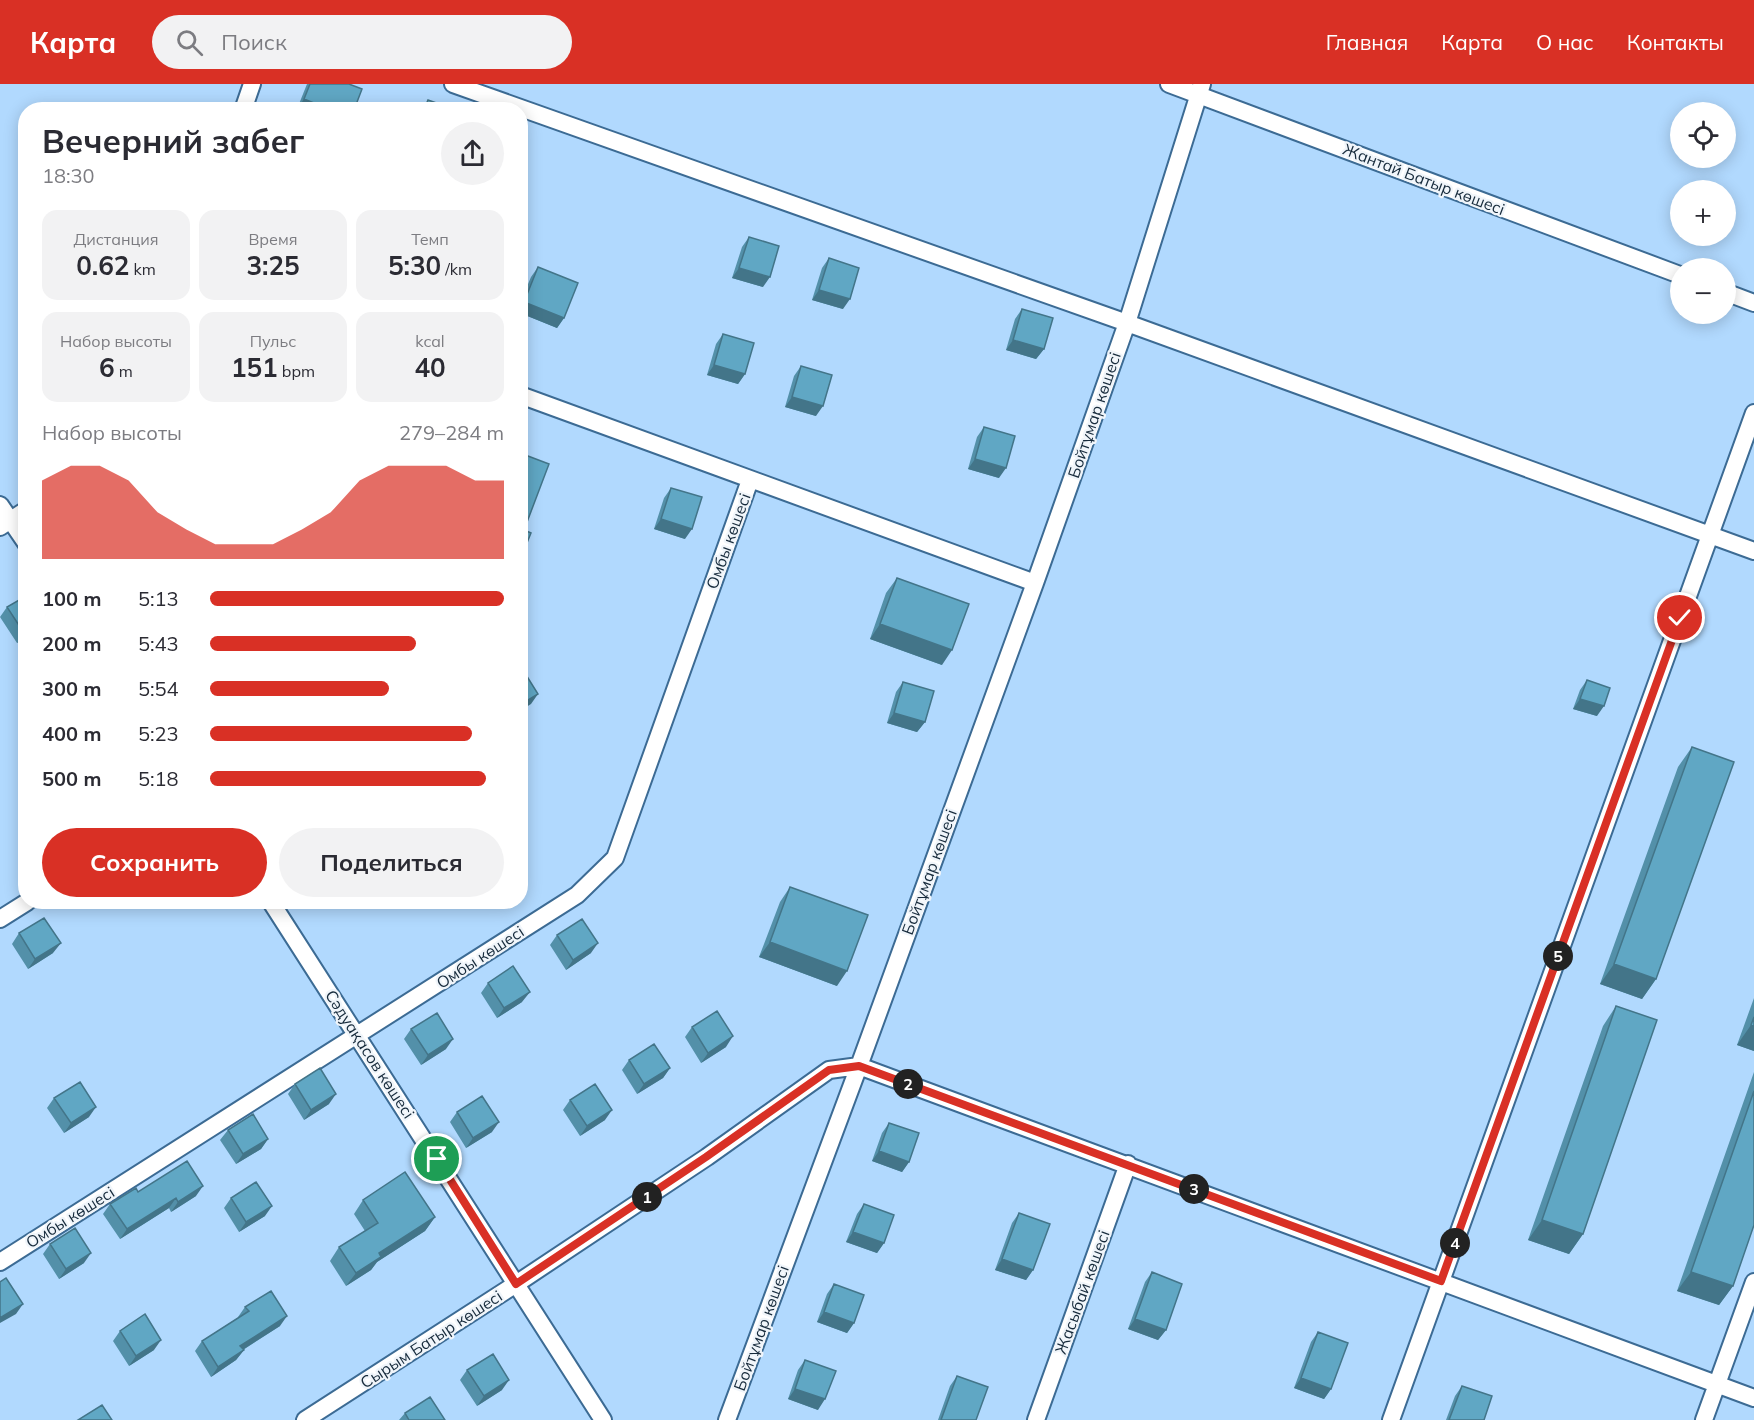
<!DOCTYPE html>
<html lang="ru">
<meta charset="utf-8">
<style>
:root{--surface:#fff;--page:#f2f2f3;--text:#2b2b33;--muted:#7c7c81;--accent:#d93025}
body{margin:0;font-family:Mulish,sans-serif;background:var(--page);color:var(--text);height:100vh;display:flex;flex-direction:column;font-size:22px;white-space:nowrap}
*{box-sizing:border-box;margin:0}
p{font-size:20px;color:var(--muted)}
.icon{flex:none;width:33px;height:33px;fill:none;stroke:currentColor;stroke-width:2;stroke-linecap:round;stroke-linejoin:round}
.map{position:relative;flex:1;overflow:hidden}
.drawer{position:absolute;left:18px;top:18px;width:510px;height:807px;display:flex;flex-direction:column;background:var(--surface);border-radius:24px;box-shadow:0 3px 15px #0003}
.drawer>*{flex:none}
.tools{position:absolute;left:1670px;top:18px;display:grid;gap:12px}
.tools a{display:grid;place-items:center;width:66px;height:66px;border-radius:50%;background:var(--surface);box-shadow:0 3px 15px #0003;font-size:30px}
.pin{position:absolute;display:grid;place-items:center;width:51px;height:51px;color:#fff;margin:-26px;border:3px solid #fff;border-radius:50%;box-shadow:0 2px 6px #0007}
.km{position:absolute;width:30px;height:30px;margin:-15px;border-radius:50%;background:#222;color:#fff;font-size:16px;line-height:30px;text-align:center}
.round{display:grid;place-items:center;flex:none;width:63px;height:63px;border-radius:32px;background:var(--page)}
.headline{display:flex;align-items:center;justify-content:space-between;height:102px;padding:0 24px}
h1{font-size:33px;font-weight:700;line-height:45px}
.stats{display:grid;grid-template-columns:repeat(3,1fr);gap:9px;height:102px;padding:6px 24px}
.stats div{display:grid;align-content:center;border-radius:15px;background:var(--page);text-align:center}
.stats b{font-size:26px;font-weight:700}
.stats small{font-size:16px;font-weight:400}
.stats p{font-size:16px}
.chart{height:168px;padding:12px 24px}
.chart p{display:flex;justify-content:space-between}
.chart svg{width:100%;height:108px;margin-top:6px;fill:var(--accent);opacity:.7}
.action{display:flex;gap:12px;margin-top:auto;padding:12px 24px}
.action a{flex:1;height:69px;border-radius:36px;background:var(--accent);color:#fff;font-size:24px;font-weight:700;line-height:69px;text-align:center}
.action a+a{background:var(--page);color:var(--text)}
ul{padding:0 24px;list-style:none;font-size:20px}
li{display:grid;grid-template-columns:96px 72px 1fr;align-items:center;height:45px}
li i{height:15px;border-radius:8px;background:var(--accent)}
header{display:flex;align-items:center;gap:36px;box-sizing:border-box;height:84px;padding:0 30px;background:var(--accent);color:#fff}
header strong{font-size:28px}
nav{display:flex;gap:33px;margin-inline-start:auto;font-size:21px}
.search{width:420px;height:54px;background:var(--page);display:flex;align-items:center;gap:15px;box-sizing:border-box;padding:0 21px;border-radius:33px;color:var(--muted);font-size:22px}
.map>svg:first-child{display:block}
</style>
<header>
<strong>Карта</strong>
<div class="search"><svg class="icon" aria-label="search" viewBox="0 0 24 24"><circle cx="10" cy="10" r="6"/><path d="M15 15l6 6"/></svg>Поиск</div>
<nav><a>Главная</a><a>Карта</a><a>О нас</a><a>Контакты</a></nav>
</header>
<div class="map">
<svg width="1754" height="1336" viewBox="0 0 1754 1336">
<rect width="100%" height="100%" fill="#b1d9fe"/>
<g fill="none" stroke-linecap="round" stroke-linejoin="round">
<defs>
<path id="minor" d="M453 0 1127 239 1754 467
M1169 0 1680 191
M243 26 252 0
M1725 208 1754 219
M520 311 1035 499
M0 421 26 459
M0 443 26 426
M271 818 603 1336
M0 835 27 818
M0 1178 577 811 615 774 750 396
M305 1336 516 1200 707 1073 829 986 859 982 1754 1314
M727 1336 859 982 1035 499 1127 239 1202 0
M1036 1336 1128 1080
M1391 1336 1754 329
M1704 1336 1754 1198"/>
</defs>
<use href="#minor" stroke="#3c6b94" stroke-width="20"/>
<use href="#minor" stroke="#fff" stroke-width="16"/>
</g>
<path fill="#5390a9" d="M307 0H349L354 26 297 25Z
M428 16 456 26H421Z
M749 153 763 203 732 194 742 163Z
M829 174 843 225 812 216 822 184Z
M538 183 564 234 557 244 520 229V219L531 193Z
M1022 225 1044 265 1036 275 1006 266 1015 235Z
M723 250 745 290 738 300 707 291 716 260Z
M801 282 816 332 785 323 794 292Z
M984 343 999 394 968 385 977 353Z
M671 404 685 455 654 445 664 414Z
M897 494 942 581 870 555 886 509Z
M26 512V553L17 559 0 533 7 523Z
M1587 596 1597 632 1573 625 1580 606Z
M903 598 925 638 917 648 887 639 896 608Z
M1692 663 1656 895 1642 915 1600 900 1678 683Z
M790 803 837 902 759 873 780 818Z
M19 849 53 869 28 885 12 860Z
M557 851 591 869 566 886 550 861Z
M488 899 522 918 497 934 481 909Z
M1754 914V967L1737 961Z
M1616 922 1583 1150 1569 1170 1528 1156 1603 942Z
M692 943 726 963 701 979 685 953Z
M411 945 446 965 421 981 404 955Z
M629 976 670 984 663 994 637 1010 622 986Z
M1754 988V1141L1733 1202 1719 1221 1677 1207Z
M295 1000 329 1020 304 1036 288 1010Z
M54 1014 89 1033 64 1049 47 1024Z
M570 1016 605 1036 580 1052 563 1026Z
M457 1028 492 1048 466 1064 450 1038Z
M889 1039 909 1078 902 1088 872 1077 882 1049Z
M228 1046 268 1055 261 1065 236 1080 220 1056Z
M138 1108 196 1112 171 1128 169 1124 120 1155 103 1130 110 1120Z
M231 1114 265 1132 239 1148 224 1124Z
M363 1116 435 1133 425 1147 377 1178 371 1186 346 1202 330 1177 339 1163 365 1147 354 1130Z
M864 1120 884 1159 877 1169 846 1158 857 1130Z
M1019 1129 1033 1186 1026 1196 995 1186 1012 1139Z
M50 1160 84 1179 59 1195 43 1170Z
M1152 1188 1166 1246 1158 1256 1128 1245 1145 1198Z
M834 1200 854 1239 847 1249 817 1238 827 1210Z
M245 1223 280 1242 243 1266H244L236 1276 211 1293 195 1267 202 1257 239 1233H238Z
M120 1247 154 1266 129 1282 113 1257Z
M1318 1248 1331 1305 1324 1315 1294 1304 1311 1258Z
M805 1276 818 1326 788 1315 798 1286Z
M467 1286 502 1306 477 1322 460 1296Z
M957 1292 976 1336H938L950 1302Z
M1462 1302 1484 1336H1446L1455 1312Z
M405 1329 445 1336H399Z"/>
<path fill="#437589" d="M304 15 331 26 297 25Z
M739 184 770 193 763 203 732 194Z
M819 206 850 215 843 225 812 216Z
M524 218 564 234 557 244 520 229V222Z
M1013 256 1044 265 1036 275 1006 266Z
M714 281 745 290 738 300 707 291Z
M792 313 823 322 816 332 785 323Z
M975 375 1006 384 999 394 968 385Z
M661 435 692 445 685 455 654 445Z
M880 540 952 566 942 581 870 555Z
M26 547V553L17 559 24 549Z
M538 610 531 620 520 627V621Z
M1580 615 1604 622 1597 632 1573 625Z
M894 629 925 638 917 648 887 639Z
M770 858 847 887 837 902 759 873Z
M61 859 53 869 28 885 35 875Z
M598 859 591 869 566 886 573 876Z
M1614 880 1656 895 1642 915 1600 900Z
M530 908 522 918 497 934 504 924Z
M1751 941 1754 942V967L1737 961Z
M733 952 726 963 701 979 708 969Z
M453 955 446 965 421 981 428 971Z
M670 984 663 994 637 1010 644 1000Z
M336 1010 329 1020 304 1036 311 1026Z
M96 1023 89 1033 64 1049 71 1039Z
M612 1026 605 1036 580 1052 587 1042Z
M499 1038 492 1048 466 1064 473 1054Z
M268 1055 261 1065 236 1080 243 1070Z
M879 1067 909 1078 902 1088 872 1077Z
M203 1102 196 1112 171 1128 178 1118Z
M176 1114 169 1124 120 1155 127 1145Z
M272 1122 265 1132 239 1148 246 1138Z
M435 1133 425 1147 377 1178 371 1186 346 1202 356 1189 379 1169Z
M1542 1136 1583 1150 1569 1170 1528 1156Z
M853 1148 884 1159 877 1169 846 1158Z
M91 1169 84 1179 59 1195 66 1185Z
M1002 1175 1033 1186 1026 1196 995 1186Z
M1691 1188 1733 1202 1719 1221 1677 1207Z
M23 1220 16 1230 0 1239V1234Z
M824 1228 854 1239 847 1249 817 1238Z
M287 1232 280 1242 233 1272 240 1262Z
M1135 1235 1166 1246 1158 1256 1128 1245Z
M161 1256 154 1266 129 1282 136 1272Z
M244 1266 236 1276 211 1293 218 1283Z
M1301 1294 1331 1305 1324 1315 1294 1304Z
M509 1296 502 1306 477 1322 484 1312Z
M795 1305 825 1315 818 1326 788 1315Z"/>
<path fill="#60a7c4" stroke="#437589" stroke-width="1.5" d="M310 0H349L362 5 354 26H331L304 15Z
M428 16 456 26H424Z
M749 153 779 162 770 193 739 184Z
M829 174 859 184 850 215 819 206Z
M538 183 578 199 564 234 524 218Z
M1022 225 1053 234 1044 265 1013 256Z
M723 250 754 259 745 290 714 281Z
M801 282 832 291 823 322 792 313Z
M984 343 1015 352 1006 384 975 375Z
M520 369 549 380 524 446 531 449 520 476Z
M671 404 702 413 692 445 661 435Z
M897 494 969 520 952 566 880 540Z
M26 512V547L24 549 7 523Z
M523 586 538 610 520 621V587Z
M1587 596 1610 604 1604 622 1580 615Z
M903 598 934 607 925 638 894 629Z
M1692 663 1734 678 1656 895 1614 880Z
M790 803 868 831 847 887 770 858Z
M44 834 61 859 35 875 19 849Z
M582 835 598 859 573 876 557 851Z
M513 882 530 908 504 924 488 899Z
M1616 922 1657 936 1583 1150 1542 1136Z
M717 927 733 952 708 969 692 943Z
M437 929 453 955 428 971 411 945Z
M1754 933V942L1751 941Z
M654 960 670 984 644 1000 629 976Z
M320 984 336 1010 311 1026 295 1000Z
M80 998 96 1023 71 1039 54 1014Z
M595 1000 612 1026 587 1042 570 1016Z
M1754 1007V1141L1733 1202 1691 1188Z
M482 1012 499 1038 473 1054 457 1028Z
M253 1030 268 1055 243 1070 228 1046Z
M889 1039 919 1049 909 1078 879 1067Z
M187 1077 203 1102 178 1118 176 1114 127 1145 110 1120 136 1104 138 1108Z
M405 1088 435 1133 379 1169 381 1173 356 1189 339 1163 378 1139 363 1116Z
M256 1098 272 1122 246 1138 231 1114Z
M864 1120 894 1131 884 1159 853 1148Z
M1019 1129 1050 1140 1033 1186 1002 1175Z
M75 1144 91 1169 66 1185 50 1160Z
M1152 1188 1182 1200 1166 1246 1135 1235Z
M6 1194 23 1220 0 1234V1198Z
M834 1200 864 1211 854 1239 824 1228Z
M271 1207 287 1232 240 1262 244 1266 218 1283 202 1257 249 1227 245 1223Z
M145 1230 161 1256 136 1272 120 1247Z
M1318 1248 1348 1259 1331 1305 1301 1294Z
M493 1270 509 1296 484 1312 467 1286Z
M805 1276 836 1287 825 1315 795 1305Z
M957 1292 988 1303 976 1336H941Z
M1462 1302 1492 1312 1484 1336H1449Z
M430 1313 445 1336H409L405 1329Z
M102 1321 112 1336H78Z"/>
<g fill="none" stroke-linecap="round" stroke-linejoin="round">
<defs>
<path id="route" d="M437 1075 516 1200 706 1073 829 986 859 982 1441 1197 1680 534"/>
</defs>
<use href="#route" stroke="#fff" stroke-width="12"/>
<use href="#route" stroke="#d93025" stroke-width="8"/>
</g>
<g text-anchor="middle" stroke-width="4.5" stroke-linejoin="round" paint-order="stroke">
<g font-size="16" fill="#162a3b" stroke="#f0f5fa">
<text transform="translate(1424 95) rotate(21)" y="6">Жантай Батыр көшесі</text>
<text transform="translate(1094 331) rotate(-71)" y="6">Бойтұмар көшесі</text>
<text transform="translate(728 457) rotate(-70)" y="6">Омбы көшесі</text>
<text transform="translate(929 788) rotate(-70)" y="6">Бойтұмар көшесі</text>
<text transform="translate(480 873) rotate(-33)" y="6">Омбы көшесі</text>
<text transform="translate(370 970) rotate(57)" y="6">Сәдуақасов көшесі</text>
<text transform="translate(70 1133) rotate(-32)" y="6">Омбы көшесі</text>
<text transform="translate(1082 1208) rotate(-70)" y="6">Жасыбай көшесі</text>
<text transform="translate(761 1244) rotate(-70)" y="6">Бойтұмар көшесі</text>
<text transform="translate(431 1255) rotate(-33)" y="6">Сырым Батыр көшесі</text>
</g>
</g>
</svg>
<div class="tools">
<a><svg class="icon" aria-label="locate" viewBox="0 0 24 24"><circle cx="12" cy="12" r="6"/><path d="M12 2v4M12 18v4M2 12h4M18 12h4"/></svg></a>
<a>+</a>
<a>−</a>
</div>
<div class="pin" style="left:437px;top:1075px;background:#1e9e55"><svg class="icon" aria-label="arrive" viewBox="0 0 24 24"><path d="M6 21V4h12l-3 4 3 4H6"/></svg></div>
<div class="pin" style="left:1680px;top:534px;background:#d93025"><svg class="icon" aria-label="check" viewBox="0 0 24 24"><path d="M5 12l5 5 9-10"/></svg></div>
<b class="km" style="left:647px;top:1113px">1</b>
<b class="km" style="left:908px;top:1000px">2</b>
<b class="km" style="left:1194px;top:1105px">3</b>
<b class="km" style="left:1455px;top:1159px">4</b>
<b class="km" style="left:1558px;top:872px">5</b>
<section class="drawer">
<div class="headline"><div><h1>Вечерний забег</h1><p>18:30</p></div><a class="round"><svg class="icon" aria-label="share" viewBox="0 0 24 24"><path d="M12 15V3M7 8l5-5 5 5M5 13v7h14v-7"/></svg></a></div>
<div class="stats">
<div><p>Дистанция</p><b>0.62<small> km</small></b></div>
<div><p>Время</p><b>3:25</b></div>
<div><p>Темп</p><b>5:30<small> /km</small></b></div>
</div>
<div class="stats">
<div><p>Набор высоты</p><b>6<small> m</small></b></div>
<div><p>Пульс</p><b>151<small> bpm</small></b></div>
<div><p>kcal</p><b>40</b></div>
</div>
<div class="chart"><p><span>Набор высоты</span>279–284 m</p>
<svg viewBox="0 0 160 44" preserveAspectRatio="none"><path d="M0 44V12L10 6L20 6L30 12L40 25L50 32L60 38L70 38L80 38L90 32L100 25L110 12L120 6L130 6L140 6L150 12L160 12V44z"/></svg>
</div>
<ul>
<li><b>100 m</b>5:13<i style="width:100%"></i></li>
<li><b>200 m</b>5:43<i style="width:70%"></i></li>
<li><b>300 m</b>5:54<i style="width:61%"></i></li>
<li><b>400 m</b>5:23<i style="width:89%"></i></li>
<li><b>500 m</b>5:18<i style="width:94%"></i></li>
</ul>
<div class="action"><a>Сохранить</a><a>Поделиться</a></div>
</section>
</div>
